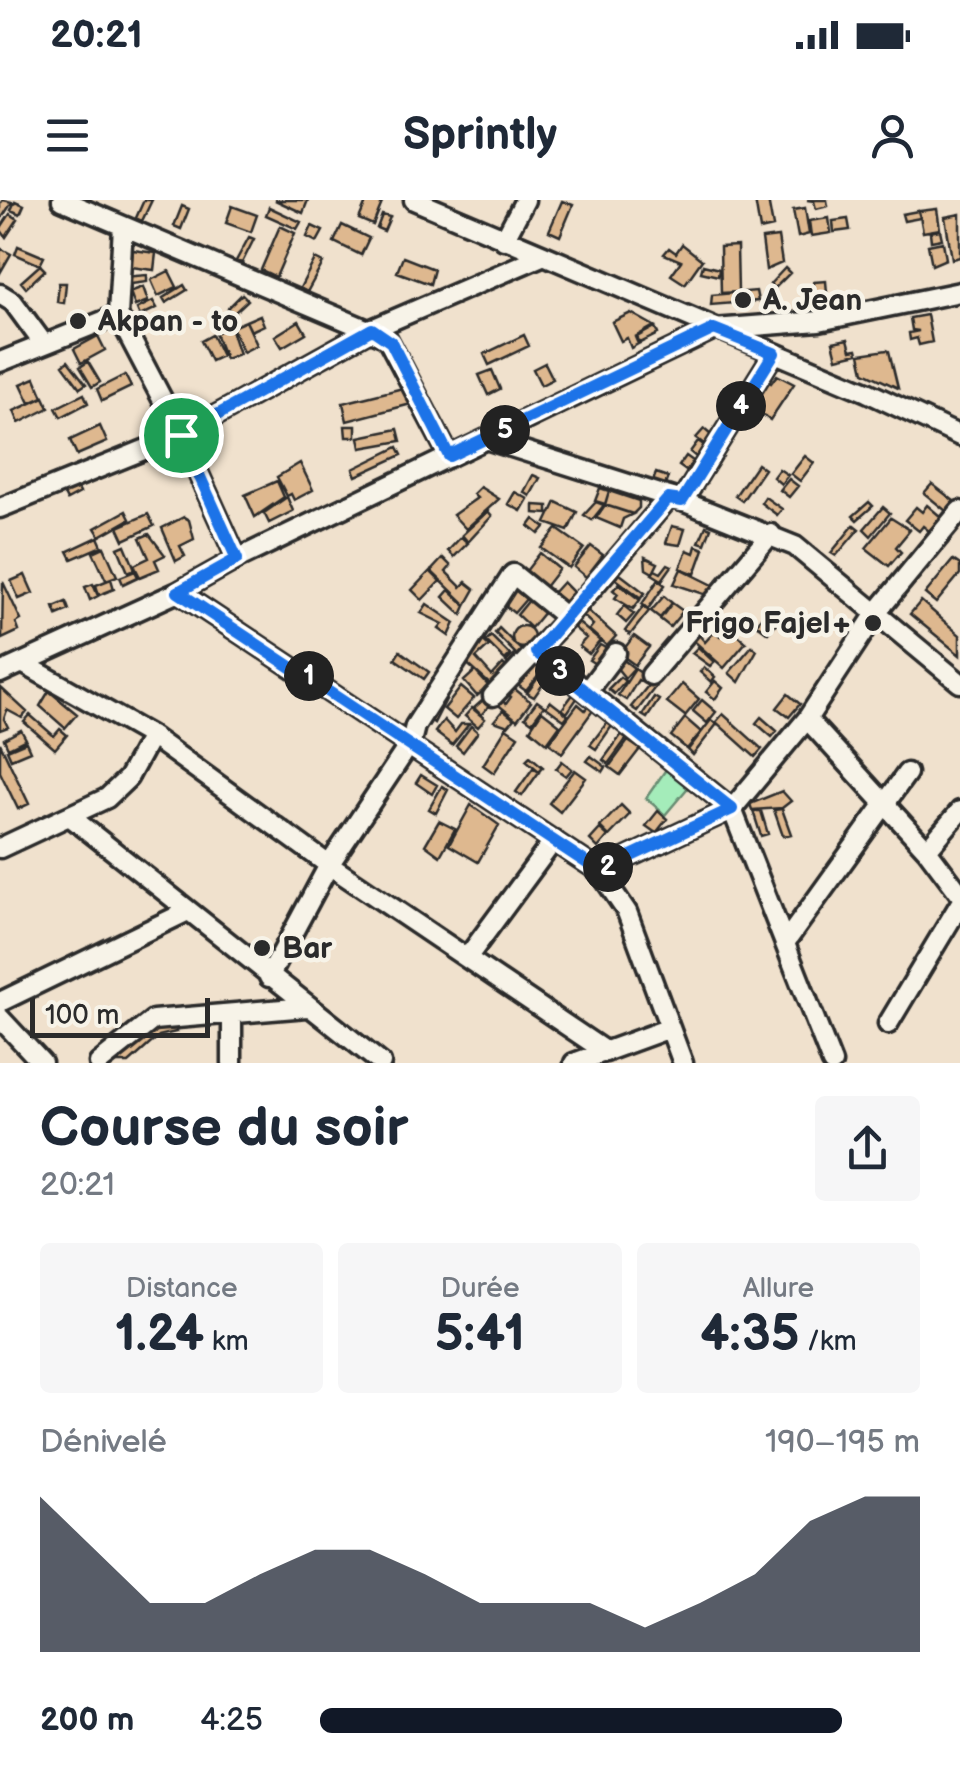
<!DOCTYPE html>
<html lang="fr">
<meta charset="utf-8">
<style>
:root{--surface:#fff;--page:#f6f6f7;--text:#1f2937;--muted:#747a83;--accent:#111827}
body{margin:0;font-family:"Balsamiq Sans",sans-serif;background:var(--page);color:var(--text);height:100vh;display:flex;flex-direction:column;font-size:38px;white-space:nowrap}
*{box-sizing:border-box;margin:0}
p{font-size:32px;color:var(--muted)}
.icon{flex:none;width:55px;height:55px;fill:none;stroke:currentColor;stroke-width:2;stroke-linecap:round;stroke-linejoin:round}
.map{position:relative;height:863px;overflow:hidden}
.drawer{display:flex;flex-direction:column;background:var(--surface);flex:1}
.drawer>*{flex:none}
.scale{position:absolute;left:30px;bottom:25px;width:180px;box-sizing:border-box;padding-left:10px;border:5px solid #2b2b2b;border-top:0;font-size:28px;line-height:35px;white-space:nowrap;color:#2b2b2b;-webkit-text-stroke:8px #f7f3e8;paint-order:stroke}
.pin{position:absolute;display:grid;place-items:center;width:85px;height:85px;color:#fff;margin:-42px;border:5px solid #fff;border-radius:50%;box-shadow:0 2px 10px #0007}
.km{position:absolute;width:50px;height:50px;margin:-25px;border-radius:50%;background:#222;color:#fff;font-size:28px;line-height:50px;text-align:center}
.round{display:grid;place-items:center;flex:none;width:105px;height:105px;border-radius:10px;background:var(--page)}
.head{display:flex;align-items:center;justify-content:space-between;height:170px;padding:0 40px}
h1{font-size:55px;font-weight:800;line-height:75px}
.metrics{display:grid;grid-template-columns:repeat(3,1fr);gap:15px;height:170px;padding:10px 40px}
.metrics div{display:grid;align-content:center;border-radius:10px;background:var(--page);text-align:center}
.metrics b{font-size:50px;font-weight:800}
.metrics small{font-size:28px;font-weight:400}
.metrics p{font-size:28px}
.chart{height:280px;padding:20px 40px}
.chart p{display:flex;justify-content:space-between}
.chart svg{width:100%;height:180px;margin-top:10px;fill:var(--accent);opacity:.7}
ul{padding:0 40px;list-style:none;font-size:32px}
li{display:grid;grid-template-columns:160px 120px 1fr;align-items:center;height:75px}
li i{height:25px;border-radius:12px;background:var(--accent)}
.status{display:flex;justify-content:space-between;align-items:center;height:70px;padding:0 50px;background:var(--surface);direction:ltr}
.status svg{height:28px;fill:currentColor}
header{display:flex;justify-content:space-between;align-items:center;height:130px;padding:0 40px;background:var(--surface);font-size:45px;font-weight:800}
.map>svg:first-child{display:block}
</style>
<div class="status"><b>20:21</b><svg viewBox="0 0 49 12"><path d="M0 12V9h3v3zM5 12V6h3v6zM10 12V3h3v9zM15 12V0h3v12zM26 1h20v11H26zM47 4h2v5h-2z"/></svg></div>
<header><svg class="icon" aria-label="menu" viewBox="0 0 24 24"><path d="M4 6h16M4 12h16M4 18h16"/></svg>Sprintly<svg class="icon" aria-label="person" viewBox="0 0 24 24"><circle cx="12" cy="8" r="4"/><path d="M4 21q1-7 8-7t8 7"/></svg></header>
<div class="map">
<svg width="960" height="863" viewBox="0 0 960 863">
<rect width="100%" height="100%" fill="#f0e1cd"/>
<filter id="ink" filterUnits="userSpaceOnUse"><feTurbulence type="fractalNoise" baseFrequency=".01" numOctaves="2"/><feDisplacementMap in="SourceGraphic" scale="20" xChannelSelector="R" yChannelSelector="G"/><feConvolveMatrix kernelMatrix="1 2 1 2 8 2 1 2 1" color-interpolation-filters="sRGB"/></filter>
<g filter="url(#ink)">
<path fill="#a4ecba" stroke="#688c72" stroke-width="2.5" d="M667 568 691 584 665 615 646 598Z"/>
<path fill="#deb88f" stroke="#2b2b2b" stroke-width="2.5" d="M3 0 12 2 0 21V4Z
M144 0H152L142 21 136 18Z
M275 0H308L303 13Z
M367 0 382 3 373 25 359 19Z
M755 0H768L773 27 760 30Z
M807 0H827L828 6 816 9 814 1Z
M15 1 24 5 20 14 11 10Z
M562 1 573 5 560 36 549 31Z
M182 6 189 9 181 29 174 26Z
M232 6 257 15 251 32 226 23Z
M269 7 301 22 297 29 266 15Z
M805 8 809 34 798 37 793 10Z
M937 9 940 29 923 32 919 11Z
M918 11 920 18 904 21 902 14Z
M10 14 18 19 6 37 0 29Z
M960 14V57L952 59 945 17Z
M382 15 390 17 384 31 377 28Z
M829 18 831 33 811 36 809 21Z
M848 19 850 30 834 32 833 21Z
M342 25 369 38 361 55 334 42Z
M280 26 295 33 276 77 261 70Z
M312 26 323 31 317 42 307 37Z
M940 30 942 39 931 41 930 32Z
M249 37 254 39 242 63 236 61Z
M778 37 782 63 766 70 762 39Z
M943 42 946 59 932 65 928 45Z
M682 44 702 60 685 84 671 75 681 61 664 54 669 48 676 53Z
M18 46 44 57 40 65 15 54Z
M737 46 738 92 721 93 720 47Z
M2 49 11 54 0 73V52Z
M133 50 156 53 154 70 131 67Z
M403 57 434 69 430 84 397 72Z
M315 59 323 63 307 92 300 88Z
M40 65 45 70 26 88 21 82Z
M703 65 719 69 718 76 701 72Z
M785 68 790 73 775 88 770 84Z
M169 71 177 87 158 96 151 80Z
M147 75V82L123 85V77Z
M826 81 827 93 813 98 814 82Z
M59 83H66L64 103 57 102Z
M184 85 187 90 166 103 163 98Z
M143 87 148 101 135 106 130 92Z
M756 91 758 101 711 105 712 95Z
M242 94 248 100 233 114 228 108Z
M153 101 157 108 140 116 137 109Z
M631 113 654 126 635 137 638 144 631 148 627 138 621 141 612 122Z
M260 115 264 125 251 131 246 121Z
M927 115 932 142 919 145 917 138 910 140 909 133 919 131 912 130 910 118Z
M246 121 257 145 243 152 232 127Z
M299 121 306 133 282 147 275 136Z
M230 127 239 154 225 159 215 133Z
M655 127 658 134 640 143 637 137Z
M212 135 222 156 211 161 201 141Z
M524 135 529 146 489 165 484 154Z
M98 136 105 150 81 163 74 149Z
M848 139 851 150 857 149 858 153 837 158 833 142Z
M887 150 889 151 898 188 864 172 860 154Z
M68 161 86 184 80 188 63 165Z
M88 162 100 182 92 187 80 167Z
M545 163 553 179 541 185 533 169Z
M492 170 500 189 488 195 479 175Z
M125 175 131 187 102 201 97 189Z
M777 175 794 184 770 220 749 205 767 180 771 183Z
M35 178 43 197 30 203 21 184Z
M407 187 411 204 347 221 343 203Z
M84 194 88 203 61 217 56 208Z
M44 197 49 208 19 223 14 211Z
M100 226 107 242 77 255 70 240Z
M345 226H356V237H346Z
M398 229 401 241 361 248 359 237Z
M704 229 711 235 704 244 696 238Z
M698 241 705 246 696 257 690 252Z
M398 247 402 255 356 276 353 269Z
M686 256 693 261 686 271 679 266Z
M805 256 814 263 800 281 791 274Z
M300 263 313 290 294 300 291 294 287 296 277 277Z
M757 264 764 269 742 301 735 296Z
M779 269 788 275 781 284 773 277Z
M656 273 668 277 665 285 653 281Z
M533 275 540 278 530 296 524 292Z
M789 279 798 286 789 297 780 290Z
M277 281 284 297 255 317 245 295Z
M932 284 954 301 946 311 924 293Z
M77 287 80 293 67 300 64 294Z
M480 287 499 299 466 329 453 315 477 298 473 294Z
M600 288 609 291 605 304 595 301Z
M609 291 639 301V308L633 314 605 305Z
M515 292 528 299 521 311 508 304Z
M287 297 293 311 269 323 264 313Z
M765 297 782 309 777 315 761 303Z
M556 302 577 312 568 331 546 323Z
M596 302 604 305 592 320 584 315Z
M869 302 873 306 857 320 853 316Z
M534 305 548 306V314L534 313Z
M605 305 626 312 633 314 623 319 620 328 596 318Z
M927 305 941 317 929 331 923 326 919 331 905 320 916 307 922 312Z
M883 307 890 313 871 336 864 329Z
M126 311 130 319 100 336 95 328Z
M488 311 492 316 468 342 462 335Z
M148 314 154 326 124 340 118 327Z
M184 317 189 320 194 339 180 346 185 356 176 361 162 328Z
M891 318 910 330 896 347 901 352 889 366 866 348Z
M534 319 545 327 539 334 529 326Z
M854 325 859 329 836 356 831 353Z
M672 326 685 329 680 345 666 343Z
M706 326 711 328 705 344 699 342Z
M557 329 584 348 569 368 541 348Z
M149 334 165 355 155 360 159 369 140 377 134 365 149 358 140 338Z
M98 337 102 346 72 359 68 351Z
M461 337 468 343 454 357 448 351Z
M125 345 135 369 128 372 118 348Z
M591 346 603 355 586 377 574 367Z
M696 346 704 349 695 374 680 368 687 350 694 353Z
M104 347 117 376 106 380 93 352Z
M540 353 559 369 545 387 526 371Z
M645 357 658 363 653 373 646 369Z
M443 358 451 366 446 372 461 387 466 382 475 389 466 405 431 371Z
M953 360 960 365V374L936 403 925 394Z
M668 364 672 366 662 380 652 374 655 370 661 373Z
M681 369 713 385 707 395 674 384Z
M135 371 138 377 123 384 120 377Z
M430 371 440 381 422 400 412 390Z
M620 374 645 393 641 398 616 379Z
M25 375 33 393 19 399 11 381Z
M111 379 114 389 99 395 96 385Z
M658 380 665 385 648 409 642 404Z
M3 382 21 420 16 423 19 431 2 439Z
M563 382 573 392 564 402 553 393Z
M93 384 98 396 90 400 85 387Z
M619 384 640 400 633 409 615 398 618 394 613 390Z
M516 389 527 398 514 413 503 404Z
M449 390 466 406 462 415 443 397Z
M664 396 672 403 660 418 651 411Z
M530 399 544 412 531 428 517 415Z
M921 401 960 435V455L910 414Z
M66 402 69 410 57 415 54 407Z
M672 403 683 411 670 427 660 419Z
M427 404 455 423 449 436 439 429 443 424 421 413Z
M624 406 634 414 626 423 617 415Z
M643 407 649 411 630 435 625 431Z
M585 408 616 436 607 446 589 430 593 425 580 413Z
M766 412 778 421 768 433 756 424Z
M575 420 600 441 589 454 579 446 586 438 571 425Z
M512 437a11 11 0 1 1 22 0a11 11 0 1 1-22 0Z
M728 426 746 442 724 468 694 441 699 435 705 442 715 431 720 436Z
M499 428 526 455 513 469 506 462 515 453 495 433Z
M478 436 489 446 476 458 492 476 503 464 511 472 495 489 462 459Z
M491 436 510 455 505 460 486 441Z
M634 436 649 447 635 465 620 454Z
M600 445 613 452 602 468 589 460Z
M752 446 757 450 739 482 729 473Z
M698 447 714 462 710 466 692 453Z
M400 451 429 472 424 479 395 459Z
M617 455 634 468 625 478 612 462Z
M537 464 544 469 526 491 515 483 519 477 523 481Z
M704 467 715 477 711 482 700 472Z
M635 469 647 477 643 483 638 480 626 500 618 495Z
M475 471 492 490 488 494 484 490 477 496 464 481Z
M540 475 546 480 534 497 527 493Z
M450 476 456 480 434 523 430 520 426 527 424 521Z
M620 477 625 481 614 494 608 489Z
M715 481 723 488 715 499 706 492Z
M651 482 656 486 637 511 631 507Z
M682 484 699 499 685 516 667 502Z
M511 486 531 502 517 520 496 503 500 499 506 504 511 497 506 492Z
M0 487 27 512 22 518 7 510 4 519 8 527 0 530Z
M461 487 474 498 456 519 444 509Z
M49 491 77 514 65 528 40 506Z
M574 493 578 497 567 513 562 509Z
M788 494 800 504 789 517 777 508Z
M654 497 659 500 647 518 642 515Z
M483 500 489 506 481 515 474 508Z
M702 500 716 512 707 523 693 511Z
M537 501 544 506 532 522 525 517Z
M550 501 568 515 564 520 546 507Z
M578 504 585 510 589 505 594 509 562 553 549 543Z
M472 508 485 519 478 527 465 516Z
M503 510 514 519 508 526 494 521Z
M542 511 560 525 547 543 530 529Z
M723 514 762 549 755 557 716 522Z
M30 515 54 536 60 529 67 535 55 549 24 522Z
M761 517 777 531 772 537 756 523Z
M685 518 701 532 687 549 671 536Z
M444 520 455 532 461 524H469L452 545 435 532Z
M711 520 717 524 693 555 688 550Z
M607 523 612 526 596 549 590 545Z
M471 526 478 532 463 552 456 546Z
M506 528 518 536 494 573 483 565Z
M21 530 26 539 8 548 4 539Z
M622 534 627 538 608 564 603 560Z
M628 541 640 549 620 575 609 567Z
M26 542 30 551 11 559 7 550Z
M0 543 29 604 18 609 0 572Z
M530 556 543 567 539 571 526 560Z
M591 556 606 567 603 572 587 561Z
M562 561 572 569 566 576 556 569Z
M533 568 539 572 522 596 516 592Z
M575 570 586 578 560 612 549 603Z
M421 575 437 585 432 594 416 583Z
M442 586 448 590 436 613 429 609Z
M782 591 791 601 782 608 752 610 750 604Z
M471 605 499 625 478 662 449 645Z
M621 605 630 614 609 636 600 627Z
M782 609 791 634 783 636 774 610Z
M658 611 667 619 656 633 646 626Z
M753 611H761L768 634 761 636Z
M439 621 455 629 440 656 425 645Z
M600 629 608 636 598 648 590 640Z
M176 820V832L159 836 129 863H111L152 827Z"/>
<g fill="none" stroke-linecap="round" stroke-linejoin="round">
<defs>
<path id="minor" d="M62 0 387 138 449 256
M414 0 867 192 960 236
M123 26 118 115 181 235 237 359
M504 40 525 0
M0 94 13 102 43 143
M0 162 118 115
M486 239 682 301 795 346 960 483
M682 301 774 153
M0 308 181 235 372 129 542 56
M178 392 599 671 627 712 683 863
M536 451 732 609 832 863
M24 464 151 536 329 665 606 852
M0 473 178 392 237 359 714 129 819 121 960 92
M651 475 771 334
M587 491 616 453
M493 496 567 418 668 299
M807 519 927 650 960 694
M72 618 381 863
M0 648 107 598 128 578 151 536
M927 650 960 611
M599 671 732 609 807 519 877 412 960 311
M787 740 907 573
M467 758 554 640
M269 777 329 665 411 542 415 526 513 374 567 418
M0 802 186 712
M232 815V863
M0 818 42 863
M888 824 960 704
M99 863 153 820 307 807
M574 863 670 828"/>
</defs>
<use href="#minor" stroke="#2b2b2b" stroke-width="25"/>
<use href="#minor" stroke="#f7f3e8" stroke-width="18"/>
</g>
</g>
<g fill="none" stroke-linecap="round" stroke-linejoin="round" filter="url(#ink)">
<defs>
<path id="route" d="M372 129 391 142 449 256 714 129 774 153 682 301 668 299 536 452 732 609 599 671 178 392 237 359 181 235Z"/>
</defs>
<use href="#route" stroke="#fff" stroke-width="20"/>
<use href="#route" stroke="#1a73e8" stroke-width="12"/>
</g>
<g fill="#2b2b2b" stroke="#f7f3e8" stroke-width="4">
<circle cx="743" cy="100" r="10"/>
<circle cx="78" cy="121" r="10"/>
<circle cx="873" cy="423" r="10"/>
<circle cx="262" cy="748" r="10"/>
</g>
<g text-anchor="middle" stroke-width="9" stroke-linejoin="round" paint-order="stroke">
<g font-size="30" font-weight="bold" fill="#2b2b2b" stroke="#f7f3e8" text-anchor="start">
<text x="763" y="110">A. Jean</text>
<text x="98" y="131">Akpan - to</text>
<text x="853" y="433" text-anchor="end">Frigo Fajel+</text>
<text x="282" y="758">Bar</text>
</g>
</g>
</svg>
<div class="scale">100 m</div>
<div class="pin" style="left:181px;top:235px;background:#1e9e55"><svg class="icon" aria-label="arrive" viewBox="0 0 24 24"><path d="M6 21V4h12l-3 4 3 4H6"/></svg></div>
<b class="km" style="left:309px;top:476px">1</b>
<b class="km" style="left:608px;top:667px">2</b>
<b class="km" style="left:560px;top:471px">3</b>
<b class="km" style="left:741px;top:206px">4</b>
<b class="km" style="left:505px;top:230px">5</b>
</div>
<section class="drawer">
<div class="head"><div><h1>Course du soir</h1><p>20:21</p></div><a class="round"><svg class="icon" aria-label="share" viewBox="0 0 24 24"><path d="M12 15V3M7 8l5-5 5 5M5 13v7h14v-7"/></svg></a></div>
<div class="metrics">
<div><p>Distance</p><b>1.24<small> km</small></b></div>
<div><p>Durée</p><b>5:41</b></div>
<div><p>Allure</p><b>4:35<small> /km</small></b></div>
</div>
<div class="chart"><p><span>Dénivelé</span>190–195 m</p>
<svg viewBox="0 0 160 44" preserveAspectRatio="none"><path d="M0 44V6L10 19L20 32L30 32L40 25L50 19L60 19L70 25L80 32L90 32L100 32L110 38L120 32L130 25L140 12L150 6L160 6V44z"/></svg>
</div>
<ul>
<li><b>200 m</b>4:25<i style="width:87%"></i></li>
</ul>
</section>
